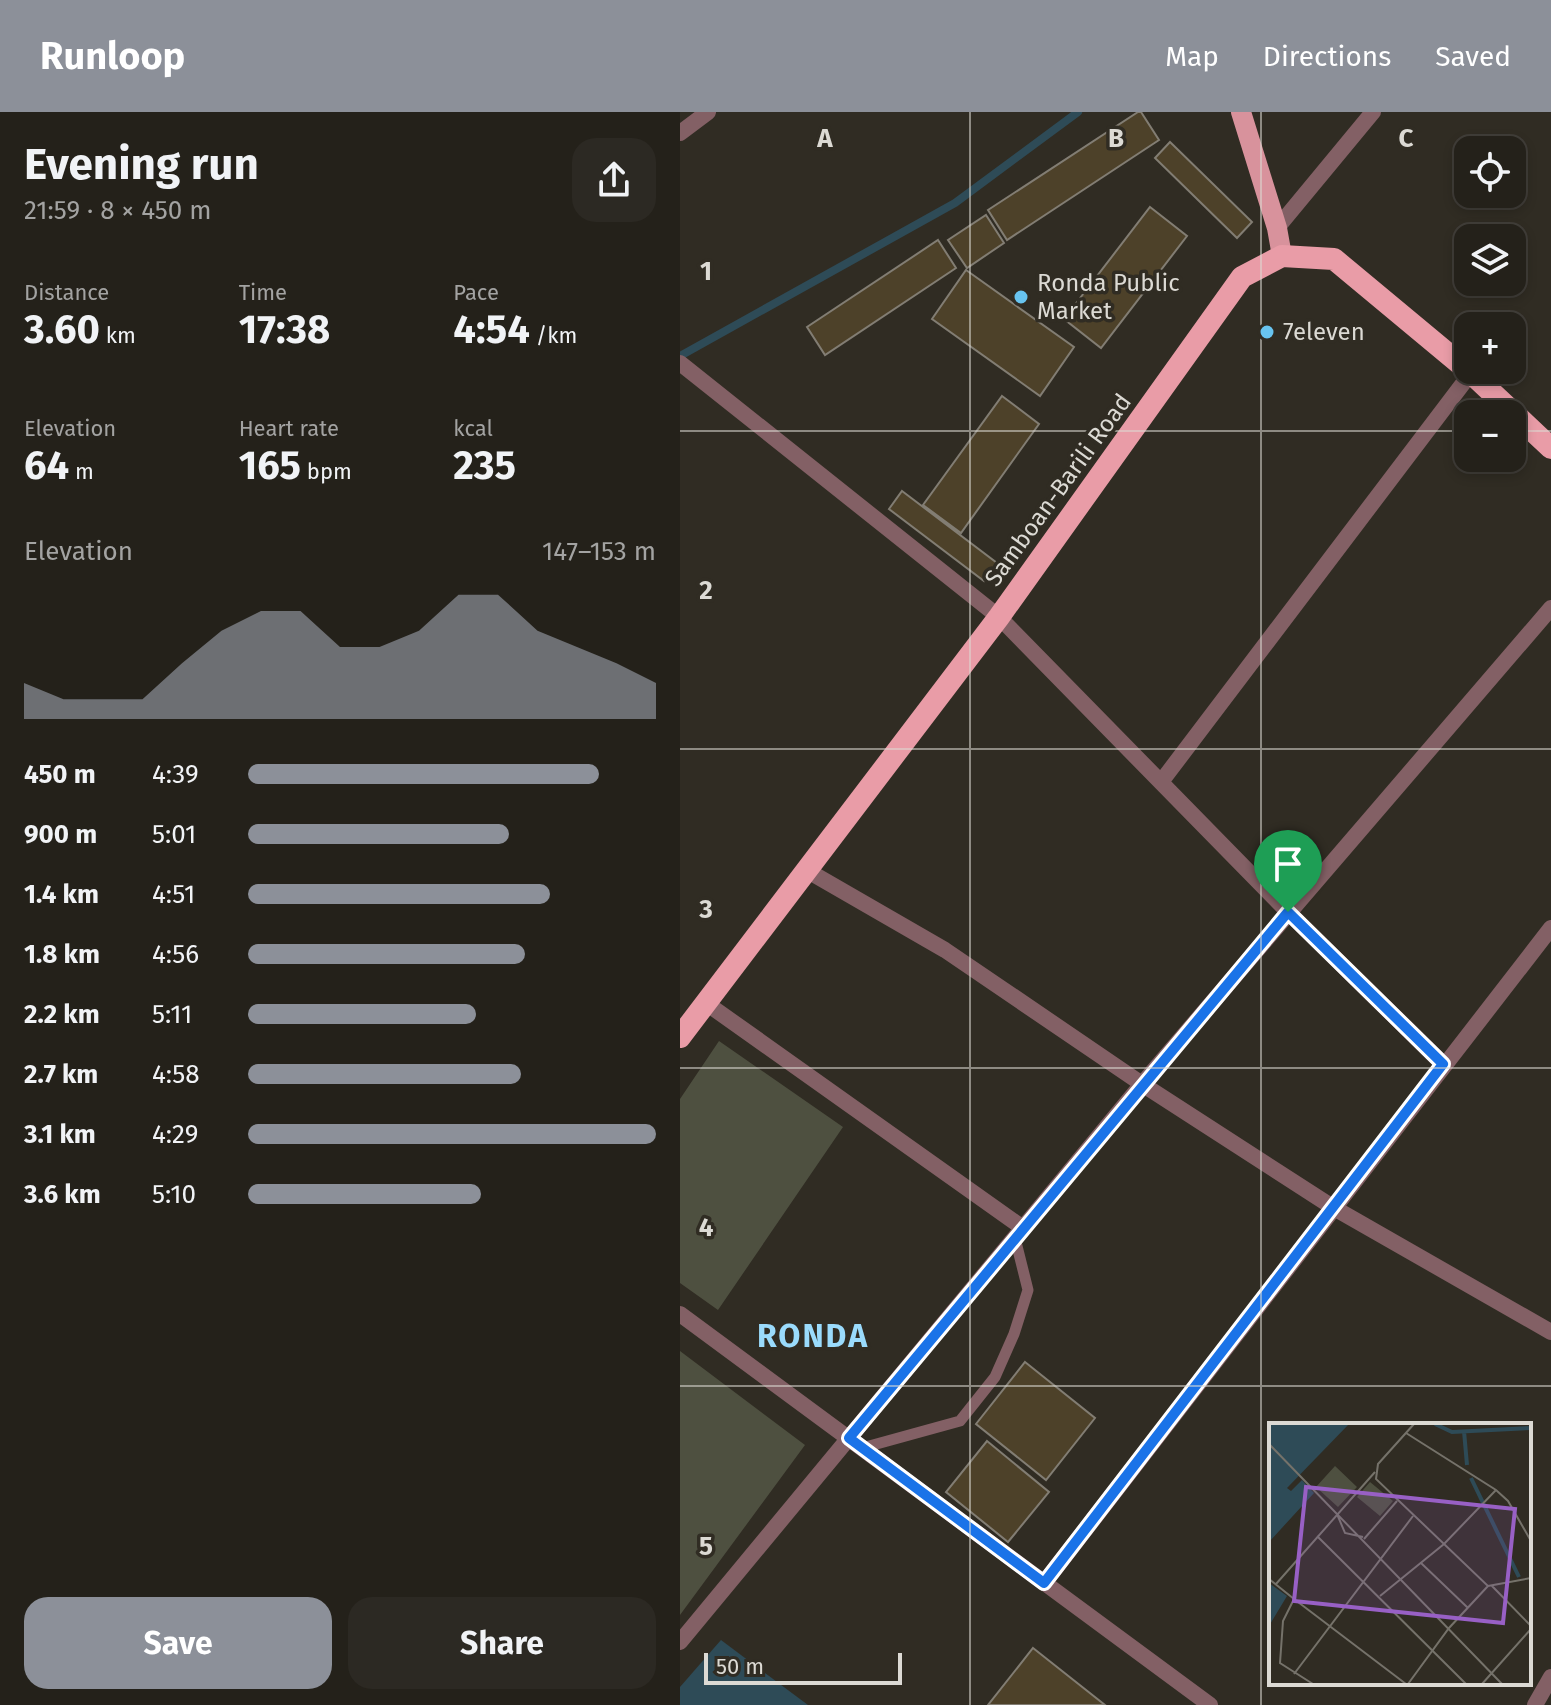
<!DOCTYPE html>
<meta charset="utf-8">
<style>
:root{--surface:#24211a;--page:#2c2923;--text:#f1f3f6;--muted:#a3a3a2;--line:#413e39;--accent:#8c9099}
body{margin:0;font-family:"Fira Sans",sans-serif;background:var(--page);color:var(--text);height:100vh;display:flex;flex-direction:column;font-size:30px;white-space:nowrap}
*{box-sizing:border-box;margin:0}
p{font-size:26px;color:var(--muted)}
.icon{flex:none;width:44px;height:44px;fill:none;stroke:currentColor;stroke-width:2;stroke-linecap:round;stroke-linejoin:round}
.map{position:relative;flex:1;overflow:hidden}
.panel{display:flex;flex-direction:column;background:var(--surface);width:680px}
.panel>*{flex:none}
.tools{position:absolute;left:774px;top:24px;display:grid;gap:16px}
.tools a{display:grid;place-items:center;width:72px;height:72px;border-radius:16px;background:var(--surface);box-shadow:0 4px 12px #0003,0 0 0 2px var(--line);font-size:40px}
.scale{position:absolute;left:24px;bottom:20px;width:198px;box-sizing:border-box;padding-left:8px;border:4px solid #dcdad4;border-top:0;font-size:22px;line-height:28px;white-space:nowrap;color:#dcdad4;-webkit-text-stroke:6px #302c23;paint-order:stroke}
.pin{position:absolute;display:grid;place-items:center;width:68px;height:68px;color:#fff;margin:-82px -34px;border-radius:50% 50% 50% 0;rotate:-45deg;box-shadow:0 0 8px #0007}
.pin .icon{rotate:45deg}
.round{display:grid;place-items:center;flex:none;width:84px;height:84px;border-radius:24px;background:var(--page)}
.head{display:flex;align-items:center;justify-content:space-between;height:136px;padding:0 24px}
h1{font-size:44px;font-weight:700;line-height:60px}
.figures{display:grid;grid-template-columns:repeat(3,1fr);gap:12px;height:136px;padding:8px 24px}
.figures div{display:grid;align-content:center}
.figures b{font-size:40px;font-weight:700}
.figures small{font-size:22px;font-weight:400}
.figures p{font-size:22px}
.chart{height:224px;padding:16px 24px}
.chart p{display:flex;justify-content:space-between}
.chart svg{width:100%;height:144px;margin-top:8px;fill:var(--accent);opacity:.7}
.action{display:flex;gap:16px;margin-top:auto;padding:16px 24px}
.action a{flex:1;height:92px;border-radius:24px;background:var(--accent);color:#fff;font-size:32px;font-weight:700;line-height:92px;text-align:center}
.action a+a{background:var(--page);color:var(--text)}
ul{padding:0 24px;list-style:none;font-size:26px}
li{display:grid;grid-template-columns:128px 96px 1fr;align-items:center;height:60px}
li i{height:20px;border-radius:10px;background:var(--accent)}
header{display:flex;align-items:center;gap:48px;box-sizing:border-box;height:112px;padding:0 40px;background:var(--accent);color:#fff}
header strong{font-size:38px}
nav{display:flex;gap:44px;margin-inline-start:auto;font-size:28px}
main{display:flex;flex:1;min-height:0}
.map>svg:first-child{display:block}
</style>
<header>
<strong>Runloop</strong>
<nav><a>Map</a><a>Directions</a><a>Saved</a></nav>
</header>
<main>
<section class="panel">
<div class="head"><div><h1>Evening run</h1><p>21:59 · 8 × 450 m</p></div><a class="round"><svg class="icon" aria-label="share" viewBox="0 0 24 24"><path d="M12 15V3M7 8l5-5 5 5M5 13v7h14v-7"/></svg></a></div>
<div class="figures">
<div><p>Distance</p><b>3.60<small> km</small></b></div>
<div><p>Time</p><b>17:38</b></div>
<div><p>Pace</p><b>4:54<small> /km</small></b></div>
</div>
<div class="figures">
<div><p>Elevation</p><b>64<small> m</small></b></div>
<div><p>Heart rate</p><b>165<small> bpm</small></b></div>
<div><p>kcal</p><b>235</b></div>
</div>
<div class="chart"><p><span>Elevation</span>147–153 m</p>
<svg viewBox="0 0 160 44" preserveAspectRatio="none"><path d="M0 44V33L10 38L20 38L30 38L40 27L50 17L60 11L70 11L80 22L90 22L100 17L110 6L120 6L130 17L140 22L150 27L160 33V44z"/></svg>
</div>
<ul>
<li><b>450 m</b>4:39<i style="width:86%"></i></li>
<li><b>900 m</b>5:01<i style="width:64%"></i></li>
<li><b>1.4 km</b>4:51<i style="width:74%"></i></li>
<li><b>1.8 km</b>4:56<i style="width:68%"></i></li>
<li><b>2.2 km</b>5:11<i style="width:56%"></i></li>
<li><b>2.7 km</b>4:58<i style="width:67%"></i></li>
<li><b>3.1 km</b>4:29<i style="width:100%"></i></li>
<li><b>3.6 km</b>5:10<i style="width:57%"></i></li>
</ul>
<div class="action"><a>Save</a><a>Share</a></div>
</section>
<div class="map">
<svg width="871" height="1593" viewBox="0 0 871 1593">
<rect width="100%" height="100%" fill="#302c23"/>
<path fill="#4e5040" d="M39 929 163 1015 38 1198 0 1171V987Z
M0 1239 125 1333 0 1503Z"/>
<path fill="#2e4b57" d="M41 1528 128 1593H0V1575Z"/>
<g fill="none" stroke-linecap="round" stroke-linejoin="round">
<path stroke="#2e4b57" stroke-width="8" d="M0 244 275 91 398 0"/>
</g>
<path fill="#4d4129" stroke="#827d73" stroke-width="2" d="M458 0H461L479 28 327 128 308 98Z
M490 30 572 110 557 126 475 46Z
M470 95 507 124 421 236 384 207Z
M306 103 324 131 287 156 268 128Z
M258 128 276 156 145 243 127 215Z
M286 158 394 235 360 284 252 207Z
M322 284 359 312 281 421 243 393Z
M222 379 317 451 304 469 209 397Z
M345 1250 415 1306 366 1368 296 1312Z
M307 1329 369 1380 328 1430 266 1380Z
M353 1536 425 1593H308Z"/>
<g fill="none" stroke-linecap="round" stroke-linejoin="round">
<path stroke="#836065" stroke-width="11" d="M182 1336 280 1309 315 1265 334 1222 348 1178 335 1126"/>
<path stroke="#836065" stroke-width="16" d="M0 21 28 0
M597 116 693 0
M0 251 319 505 608 800 763 952
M481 670 791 261
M128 759 265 838 462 972 654 1096 871 1220
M26 891 343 1116
M0 1202 530 1593
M364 1471 871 816
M0 1530 462 972 871 496
M855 1593 871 1565"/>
<path stroke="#d8929c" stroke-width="20" d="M561 0 597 116 602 144"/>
<path stroke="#e99ca7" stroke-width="22" d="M0 925 319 505 562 165 602 144 654 147 791 261 871 336"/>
</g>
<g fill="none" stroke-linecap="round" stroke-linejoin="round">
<defs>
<path id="route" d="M608 800 763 952 364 1471 169 1326Z"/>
</defs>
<use href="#route" stroke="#fff" stroke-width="16"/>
<use href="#route" stroke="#1a73e8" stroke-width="10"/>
</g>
<path fill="none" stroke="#dcdad4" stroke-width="2" stroke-opacity="0.55" d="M290 0V1593M581 0V1593M0 319H788M832 319H871M0 637H871M0 956H871M0 1274H871"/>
<g fill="#68c4f0" stroke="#302c23" stroke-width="3">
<circle cx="341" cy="185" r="8"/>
<circle cx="587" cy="220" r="8"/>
</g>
<g text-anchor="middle" stroke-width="7" stroke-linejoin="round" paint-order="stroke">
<g font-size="24" fill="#dcdad4" stroke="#302c23" text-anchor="start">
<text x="357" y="179">Ronda Public<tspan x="357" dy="28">Market</tspan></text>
<text x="603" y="228">7eleven</text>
</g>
<g font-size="24" fill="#dcdad4" stroke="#302c23">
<text transform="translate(378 378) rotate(-54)" y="8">Samboan-Barili Road</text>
</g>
<g font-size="32" font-weight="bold" letter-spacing="2" fill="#9adbfc" stroke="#302c23">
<text x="133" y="1235">RONDA</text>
</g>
</g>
<g transform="translate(589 1311)">
<rect width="262" height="262" fill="#302c23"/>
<path d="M66 43 88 64 69 84 47 64ZM101 59 124 78 111 93 88 74Z" fill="#4e5040"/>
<path d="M0 1H80L18 65 22 68 33 57 45 70 0 119ZM0 160 18 173 0 203Z" fill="#2e4b57"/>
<path fill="none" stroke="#2e4b57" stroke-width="4" d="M166 1 183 9 262 5M195 8 198 42M202 55 250 154"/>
<path fill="none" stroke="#75726a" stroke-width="2" d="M137 10 227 67 239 78 262 118M0 21 233 261M68 91 76 110 94 114M48 113 197 261M95 116 128 78M152 140 199 185M0 156 25 176 14 198 11 240 44 261M7 161 106 49M219 163 262 155M223 163 262 203M111 173 175 121 227 67M25 176 137 261M25 251 144 93M139 261 180 205 219 163 107 56 109 41 145 1M213 261 262 206"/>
<path fill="#9860c5" fill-opacity="0.15" stroke="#9860c5" stroke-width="4" d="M37 64 246 86 234 200 25 178Z"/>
<rect width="262" height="262" fill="none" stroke="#dcdad4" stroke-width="4"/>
</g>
<g font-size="26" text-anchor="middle" font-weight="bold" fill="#dcdad4" stroke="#302c23" stroke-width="7" stroke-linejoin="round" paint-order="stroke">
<text x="145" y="35">A</text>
<text x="436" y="35">B</text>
<text x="726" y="35">C</text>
<text x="26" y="168">1</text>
<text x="26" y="487">2</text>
<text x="26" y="806">3</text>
<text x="26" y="1124">4</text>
<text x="26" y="1443">5</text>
</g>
</svg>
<div class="tools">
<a><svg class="icon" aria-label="locate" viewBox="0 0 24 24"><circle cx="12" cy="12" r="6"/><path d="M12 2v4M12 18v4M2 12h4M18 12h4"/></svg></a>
<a><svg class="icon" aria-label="layers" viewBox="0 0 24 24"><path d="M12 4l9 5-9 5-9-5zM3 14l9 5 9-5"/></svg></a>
<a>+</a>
<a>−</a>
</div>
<div class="scale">50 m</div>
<div class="pin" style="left:608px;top:800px;background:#1e9e55"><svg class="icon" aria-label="arrive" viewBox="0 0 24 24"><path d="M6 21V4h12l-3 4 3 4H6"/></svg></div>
</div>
</main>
